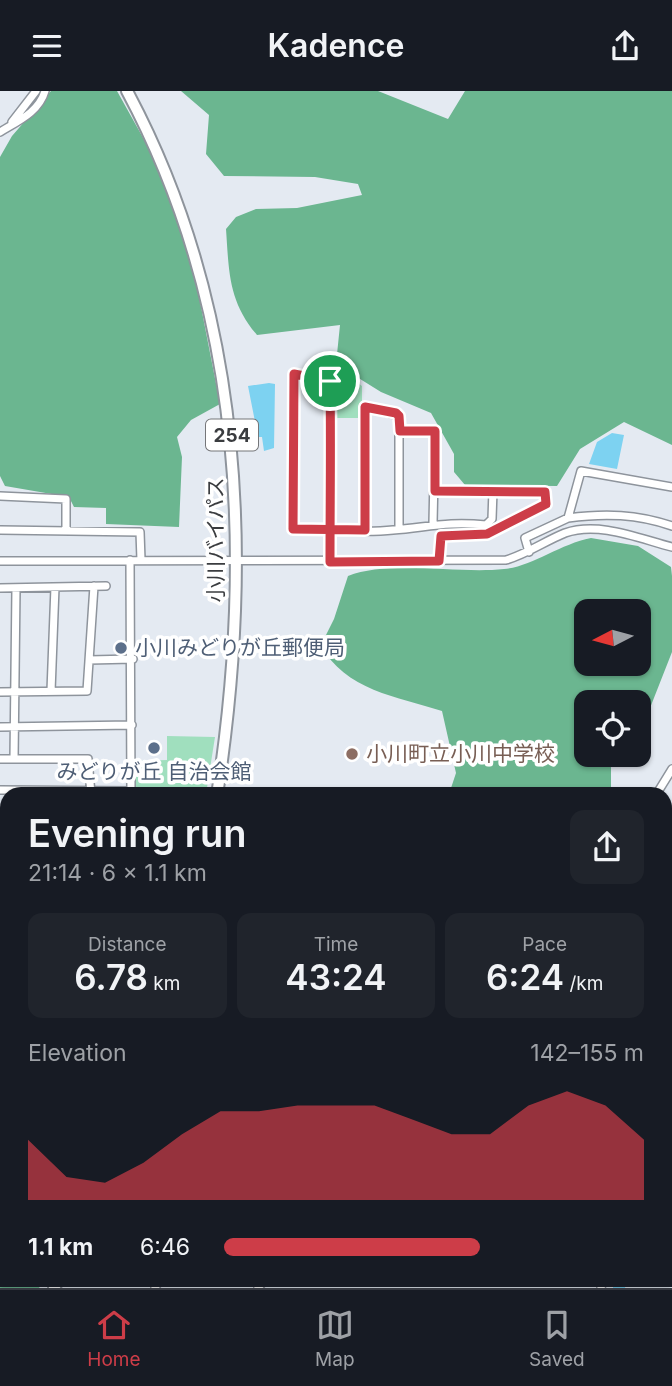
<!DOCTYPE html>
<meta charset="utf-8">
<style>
:root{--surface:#171b24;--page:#20242c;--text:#f1f3f6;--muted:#9ea1a6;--line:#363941;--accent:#cd3d48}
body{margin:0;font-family:Inter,"Noto Sans JP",sans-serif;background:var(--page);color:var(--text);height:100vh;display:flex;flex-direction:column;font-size:26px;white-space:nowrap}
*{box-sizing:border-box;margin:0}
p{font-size:23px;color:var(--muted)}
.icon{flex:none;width:38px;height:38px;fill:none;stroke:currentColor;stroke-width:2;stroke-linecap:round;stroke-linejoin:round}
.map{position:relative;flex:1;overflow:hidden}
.side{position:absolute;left:0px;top:696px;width:672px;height:500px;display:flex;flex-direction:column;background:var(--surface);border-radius:21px 21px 0 0;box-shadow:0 2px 5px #0004}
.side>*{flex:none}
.needle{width:46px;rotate:264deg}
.tools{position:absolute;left:574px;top:508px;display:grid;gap:14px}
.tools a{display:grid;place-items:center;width:77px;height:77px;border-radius:14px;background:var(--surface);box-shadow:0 2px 5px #0004;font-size:35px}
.pin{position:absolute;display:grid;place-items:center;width:60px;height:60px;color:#fff;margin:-30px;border:4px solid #fff;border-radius:50%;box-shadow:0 2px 7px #0007}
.round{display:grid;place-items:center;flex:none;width:74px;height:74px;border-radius:14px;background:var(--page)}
.headline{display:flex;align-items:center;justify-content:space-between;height:119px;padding:0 28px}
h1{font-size:38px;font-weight:600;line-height:52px}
.metrics{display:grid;grid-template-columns:repeat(3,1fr);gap:10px;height:119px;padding:7px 28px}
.metrics div{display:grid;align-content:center;border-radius:14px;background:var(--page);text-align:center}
.metrics b{font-size:35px;font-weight:600}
.metrics small{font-size:19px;font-weight:400}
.metrics p{font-size:19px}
.chart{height:196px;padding:14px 28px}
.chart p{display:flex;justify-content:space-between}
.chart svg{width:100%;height:126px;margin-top:7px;fill:var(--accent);opacity:.7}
ul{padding:0 28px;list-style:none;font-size:23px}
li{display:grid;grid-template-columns:112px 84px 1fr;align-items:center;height:52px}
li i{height:18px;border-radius:9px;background:var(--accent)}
header{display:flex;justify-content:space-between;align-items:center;height:91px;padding:0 28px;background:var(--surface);font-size:32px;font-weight:600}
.tabs{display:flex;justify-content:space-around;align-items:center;height:98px;border-top:2px solid var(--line);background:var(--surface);font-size:19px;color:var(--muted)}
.tabs a{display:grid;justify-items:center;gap:4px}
.tabs .on{color:var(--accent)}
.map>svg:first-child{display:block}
</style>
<header><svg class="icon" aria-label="menu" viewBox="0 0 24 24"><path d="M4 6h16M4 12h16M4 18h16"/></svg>Kadence<svg class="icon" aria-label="share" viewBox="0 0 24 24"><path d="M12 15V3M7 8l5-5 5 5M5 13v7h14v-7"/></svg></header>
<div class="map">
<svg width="672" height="1197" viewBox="0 0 672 1197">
<rect width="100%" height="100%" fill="#e4eaf2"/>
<path fill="#a0dfbe" d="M341 280 362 295V327H333V281Z
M167 645 215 646 206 703H135V670L167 669Z"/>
<path fill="#6bb690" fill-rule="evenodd" d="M51 0H117L161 79 194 180 220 313 191 329 177 346 182 366 179 436 106 433V417L74 416 69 406 5 395 0 385V66L12 45Z
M181 0H378L448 28 465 0H672V354L624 331 580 358 557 395 465 394 454 381V363L431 322 381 301 336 273 340 234 257 244C228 210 229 180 226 138L236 126 256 118 297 117 362 104 358 93 315 86 224 85 206 63 209 24Z
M591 447 638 455 671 476 672 485V561L650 617 639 633V611H586V663H617L611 673V703H449L456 682 442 620C398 606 344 599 321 554L334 528 348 485C388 469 459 483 504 478 531 476 560 453 591 447ZM586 520H639V572H586Z
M7 876V1190H44L39 1197H0V889Z"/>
<path fill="#7dd2f1" d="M269 292 275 293 274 357 264 360 262 346H258L248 295Z
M612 342 624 344 617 378 589 373 597 351Z"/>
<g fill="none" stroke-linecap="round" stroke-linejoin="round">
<path stroke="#7dd2f1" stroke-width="2" d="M323 704V703"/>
<path stroke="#7dd2f1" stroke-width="12" d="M665 897 672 886
M619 1197 620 1190"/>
<defs>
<path id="minor" d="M12 31 36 0
M0 41C18 30 39 21 45 0
M400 340H435L433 432
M672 396 581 380 568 427C605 422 637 423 672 435
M435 400 545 401 546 413 487 443 441 445 439 470
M0 405 66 408V440
M0 439 140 441 141 469
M365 439V316L399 325V438
M529 461 525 447 568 427
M130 469 131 704
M0 470 506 469C527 463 545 450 565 442 599 430 640 448 672 456
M330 471C330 410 331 350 330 290L294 283 293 438C325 438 361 443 393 439 429 436 448 430 486 434L492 428 493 399
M0 497 106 495
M89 569 133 568
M51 600 55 496
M0 601 87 600 94 495
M0 636 132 634
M0 668H88L91 703
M14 668 16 497
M0 699 131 700
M656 704 672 678
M665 714 672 723
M0 732H7
M665 735 672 732
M0 765H7
M0 797H7
M0 831H7
M0 866H7
M665 882 672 872
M665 948 672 947
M665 1041 672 1020
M665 1075 672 1083
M672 1107 668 1122 672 1148
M155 1197 159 1190
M258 1197 264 1190
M601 1197 603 1190"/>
<path id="highway" d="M127 0C243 217 254 465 217 704
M54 1197 58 1190"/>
</defs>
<use href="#minor" stroke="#8e949c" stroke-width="10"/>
<use href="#highway" stroke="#8e949c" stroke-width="14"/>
<use href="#minor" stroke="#fff" stroke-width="7"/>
<use href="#highway" stroke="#fff" stroke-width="10"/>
</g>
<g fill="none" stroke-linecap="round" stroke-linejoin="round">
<defs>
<path id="route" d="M330 290C331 350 330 410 330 471L439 470 441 445 487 443 546 413 545 401 435 400V340H400L399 325 396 322 365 316V439L293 438 294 283 330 290"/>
</defs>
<use href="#route" stroke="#fff" stroke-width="14"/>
<use href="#route" stroke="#cd3d48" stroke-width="9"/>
</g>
<g fill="#5c6f8a" stroke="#fff" stroke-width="2.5">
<circle cx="121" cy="557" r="7"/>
<circle cx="154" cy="657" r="7"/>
</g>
<circle fill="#8d6e63" stroke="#fff" stroke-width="2.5" cx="352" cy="663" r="7"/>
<g text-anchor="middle" stroke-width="7" stroke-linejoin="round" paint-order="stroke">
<rect fill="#fff" stroke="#757679" stroke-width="2" x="206" y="328.5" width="52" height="31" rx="5"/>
<g font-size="19" font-weight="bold" fill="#3a3c3f">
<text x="232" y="351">254</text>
</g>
<g font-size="21" fill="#3a3c3f" stroke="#fff">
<text transform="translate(216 449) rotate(-90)" y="7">小川バイパス</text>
</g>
<g font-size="21" fill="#4e5e75" stroke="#fff" text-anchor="start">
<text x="135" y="564">小川みどりが丘郵便局</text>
<text x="154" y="688" text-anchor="middle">みどりが丘 自治会館</text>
</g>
<g font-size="21" fill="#785e54" stroke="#fff" text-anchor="start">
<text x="366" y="670">小川町立小川中学校</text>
</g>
</g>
</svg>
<div class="tools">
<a><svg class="needle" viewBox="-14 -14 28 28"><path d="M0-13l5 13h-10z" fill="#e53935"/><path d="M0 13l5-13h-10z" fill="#9ea1a6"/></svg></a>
<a><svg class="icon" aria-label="locate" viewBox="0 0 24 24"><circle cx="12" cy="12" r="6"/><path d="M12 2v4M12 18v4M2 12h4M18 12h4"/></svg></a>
</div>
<div class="pin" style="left:330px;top:290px;background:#1e9e55"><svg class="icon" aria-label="arrive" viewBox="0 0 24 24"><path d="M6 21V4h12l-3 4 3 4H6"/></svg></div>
<section class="side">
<div class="headline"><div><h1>Evening run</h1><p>21:14 · 6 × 1.1 km</p></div><a class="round"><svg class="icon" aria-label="share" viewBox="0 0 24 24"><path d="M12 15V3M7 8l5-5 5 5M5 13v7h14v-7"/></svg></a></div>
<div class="metrics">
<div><p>Distance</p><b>6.78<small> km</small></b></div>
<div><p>Time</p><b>43:24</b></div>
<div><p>Pace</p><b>6:24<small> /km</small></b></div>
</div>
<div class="chart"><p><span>Elevation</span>142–155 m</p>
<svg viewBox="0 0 160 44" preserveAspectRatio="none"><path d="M0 44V23L10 36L20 38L30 31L40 21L50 13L60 13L70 11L80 11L90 11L100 16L110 21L120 21L130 11L140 6L150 11L160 23V44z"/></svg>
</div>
<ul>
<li><b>1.1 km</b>6:46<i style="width:61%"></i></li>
</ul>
</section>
</div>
<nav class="tabs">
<a class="on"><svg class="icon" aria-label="home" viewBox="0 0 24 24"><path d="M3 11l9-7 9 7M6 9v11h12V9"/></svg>Home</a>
<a><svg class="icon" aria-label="map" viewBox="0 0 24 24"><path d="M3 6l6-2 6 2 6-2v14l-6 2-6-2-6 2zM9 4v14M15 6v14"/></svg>Map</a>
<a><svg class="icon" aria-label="saved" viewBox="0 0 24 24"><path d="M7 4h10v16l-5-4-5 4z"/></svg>Saved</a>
</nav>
